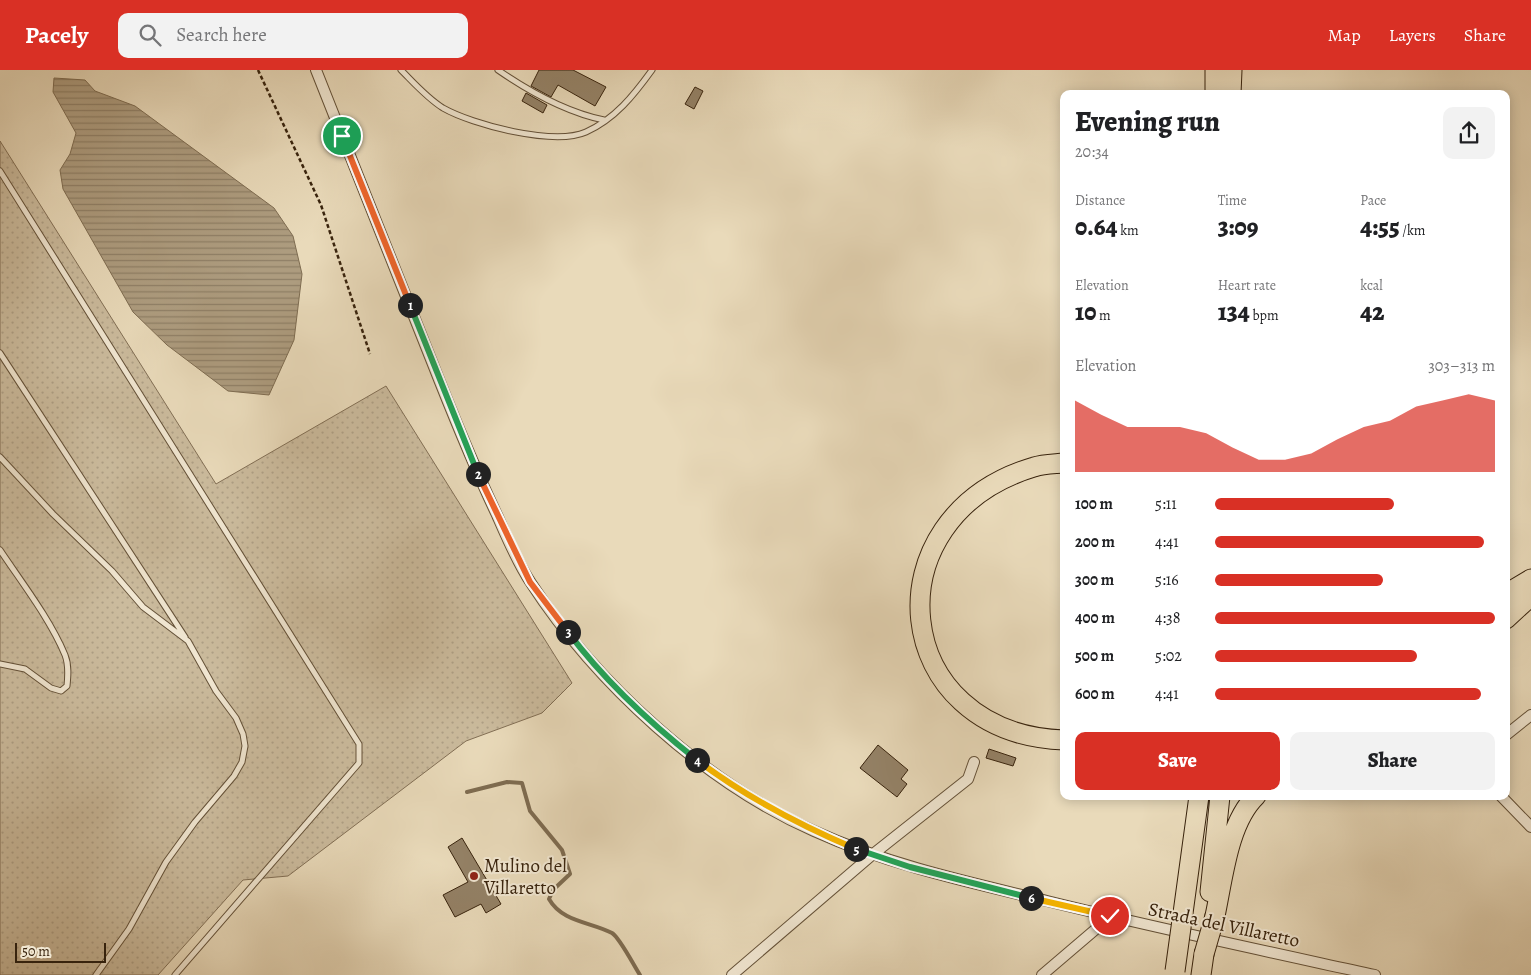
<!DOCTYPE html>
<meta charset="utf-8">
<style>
:root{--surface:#fff;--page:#f2f2f2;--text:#202124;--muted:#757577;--accent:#d93025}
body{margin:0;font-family:Alegreya,serif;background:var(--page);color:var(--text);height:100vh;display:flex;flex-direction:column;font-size:19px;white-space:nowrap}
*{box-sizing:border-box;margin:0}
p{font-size:16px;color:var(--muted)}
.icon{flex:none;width:28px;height:28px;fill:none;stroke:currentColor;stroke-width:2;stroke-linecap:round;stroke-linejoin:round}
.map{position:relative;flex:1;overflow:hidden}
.panel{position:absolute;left:1060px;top:20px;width:450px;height:710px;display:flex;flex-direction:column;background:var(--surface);border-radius:10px;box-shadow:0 2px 12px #0003}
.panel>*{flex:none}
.scale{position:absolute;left:15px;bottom:12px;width:91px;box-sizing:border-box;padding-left:5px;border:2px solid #38230d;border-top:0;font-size:14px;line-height:18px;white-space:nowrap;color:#38230d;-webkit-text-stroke:4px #f1e7d2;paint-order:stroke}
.pin{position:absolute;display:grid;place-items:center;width:42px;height:42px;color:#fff;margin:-21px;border:2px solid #fff;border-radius:50%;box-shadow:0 1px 5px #0007}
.km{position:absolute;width:25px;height:25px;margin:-12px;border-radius:50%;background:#222;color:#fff;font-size:14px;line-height:25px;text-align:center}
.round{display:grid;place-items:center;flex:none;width:52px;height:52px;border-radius:10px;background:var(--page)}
.headline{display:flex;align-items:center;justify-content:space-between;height:85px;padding:0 15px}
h1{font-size:28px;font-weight:800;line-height:38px}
.stats{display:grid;grid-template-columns:repeat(3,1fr);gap:8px;height:85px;padding:5px 15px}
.stats div{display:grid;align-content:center}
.stats b{font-size:25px;font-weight:800}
.stats small{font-size:14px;font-weight:400}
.stats p{font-size:14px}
.chart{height:140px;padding:10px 15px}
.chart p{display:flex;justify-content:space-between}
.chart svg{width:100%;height:90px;margin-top:5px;fill:var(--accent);opacity:.7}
.cta{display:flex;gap:10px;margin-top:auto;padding:10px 15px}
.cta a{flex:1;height:58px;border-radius:10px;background:var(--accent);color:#fff;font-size:20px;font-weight:800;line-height:58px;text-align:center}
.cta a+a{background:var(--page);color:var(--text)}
ul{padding:0 15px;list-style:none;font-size:16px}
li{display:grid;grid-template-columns:80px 60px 1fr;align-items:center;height:38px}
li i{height:12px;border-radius:6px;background:var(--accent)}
header{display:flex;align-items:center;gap:30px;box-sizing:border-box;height:70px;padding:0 25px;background:var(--accent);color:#fff}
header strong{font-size:24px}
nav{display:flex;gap:28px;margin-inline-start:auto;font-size:18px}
.search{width:350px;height:45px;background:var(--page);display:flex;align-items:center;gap:12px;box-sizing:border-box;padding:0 18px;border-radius:10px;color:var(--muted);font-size:19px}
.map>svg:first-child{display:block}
</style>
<header>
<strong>Pacely</strong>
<div class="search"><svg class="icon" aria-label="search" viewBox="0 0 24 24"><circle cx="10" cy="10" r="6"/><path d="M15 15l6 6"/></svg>Search here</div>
<nav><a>Map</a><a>Layers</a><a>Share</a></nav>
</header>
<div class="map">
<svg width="1531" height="905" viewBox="0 0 1531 905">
<defs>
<pattern id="grass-dots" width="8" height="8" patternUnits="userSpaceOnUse" patternTransform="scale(1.25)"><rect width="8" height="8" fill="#cbbb9d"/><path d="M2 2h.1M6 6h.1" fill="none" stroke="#afa086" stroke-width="1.8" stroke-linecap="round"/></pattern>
<pattern id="water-rules" width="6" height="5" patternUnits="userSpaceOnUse" patternTransform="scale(1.25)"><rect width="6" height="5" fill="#ad9c7f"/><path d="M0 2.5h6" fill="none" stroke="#8e7f66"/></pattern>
</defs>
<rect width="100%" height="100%" fill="#e9daba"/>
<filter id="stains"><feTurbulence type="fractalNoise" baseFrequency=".004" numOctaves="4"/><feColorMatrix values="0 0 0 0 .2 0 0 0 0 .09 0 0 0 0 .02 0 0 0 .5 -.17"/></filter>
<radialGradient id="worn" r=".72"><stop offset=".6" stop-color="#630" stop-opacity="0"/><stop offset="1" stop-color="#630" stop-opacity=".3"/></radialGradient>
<path fill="url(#grass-dots)" stroke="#826f55" d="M0 71 216 414 386 316 572 613 542 643 466 671 288 806 243 810 158 905H0Z"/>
<path fill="url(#water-rules)" stroke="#7e6c51" d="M54 8 85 10 95 21 135 36 274 138 293 166 302 204 294 270 269 325 228 321 167 275 133 242 63 119 60 100 70 84 76 63 53 22Z"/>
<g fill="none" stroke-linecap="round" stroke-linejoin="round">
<path stroke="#7e6c51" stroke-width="4" d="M467 722 507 712 522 713 530 741 562 780 570 804 553 820 549 829C562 852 591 852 612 863 620 868 634 896 640 905"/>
</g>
<path fill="#948267" stroke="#38230d" d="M539 0H573L606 17 595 36 558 15 551 27 531 16Z
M695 17 703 21 694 39 685 34Z
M526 23 547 35 543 43 522 31Z
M878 675 908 700 901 709 907 714 897 727 860 698Z
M989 679 1016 688 1013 696 986 688Z
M462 768 501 834 486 843 481 834 455 847 443 825 468 812 448 777Z"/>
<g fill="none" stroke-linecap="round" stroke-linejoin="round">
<defs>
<path id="lane" d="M401 0C414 13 427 28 443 38 473 55 554 76 586 62 615 49 634 25 652 0
M498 0C530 22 565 42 604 50
M0 101 359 674V693L175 905
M0 283 185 567
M0 387 53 444 112 501 143 537 188 571 216 621 236 648 243 664 245 676 242 692 234 706 195 752 166 792 129 859 96 905
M0 480C22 513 50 549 65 585 69 595 68 606 67 616L61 621 51 618 25 599 0 594"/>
<path id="street" d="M316 0C357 104 399 208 440 312 458 357 476 401 497 445 507 468 517 492 531 513 596 613 705 713 814 761 889 795 968 812 1047 831 1156 858 1265 881 1375 905
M1506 665 1531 645
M1501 726 1531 757
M732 905 872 785 968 709 974 692
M1042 905 1110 847"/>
<path id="highway" d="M1215 24V0
M1231 24 1232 0
M1064 393C1054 394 1043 394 1034 397 867 447 889 664 1064 670
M1506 524 1531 509
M1506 549 1531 526
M1210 822 1220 726
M1183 843 1199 726
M1215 846C1223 809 1228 753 1256 726
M1201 905 1204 884"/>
</defs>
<use href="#lane" stroke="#645138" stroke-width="7"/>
<use href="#street" stroke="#645138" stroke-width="12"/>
<use href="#highway" stroke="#38230d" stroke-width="21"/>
<path stroke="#38230d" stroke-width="2.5" stroke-dasharray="4 2.5" stroke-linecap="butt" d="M258 0 321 135 370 284"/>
<use href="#lane" stroke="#f1e7d2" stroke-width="5"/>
<use href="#street" stroke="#f1e7d2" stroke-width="10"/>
<use href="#highway" stroke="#e9daba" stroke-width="19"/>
<defs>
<path id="highway-bridge" d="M1204 884 1215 846
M1175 901 1183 843"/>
</defs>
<use href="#highway-bridge" stroke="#38230d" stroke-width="21" stroke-linecap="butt"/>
<use href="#highway-bridge" stroke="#e9daba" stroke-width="19"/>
</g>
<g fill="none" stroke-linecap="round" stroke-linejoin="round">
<defs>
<path id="split-1" d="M342 66 410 235"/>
<path id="split-2" d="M410 235 478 404"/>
<path id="split-3" d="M478 404 530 512 568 562"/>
<path id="split-4" d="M568 562C604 610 650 653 697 690"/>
<path id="split-5" d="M697 690C746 727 799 755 856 779"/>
<path id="split-6" d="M856 779 910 797 1031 828"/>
<path id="split-7" d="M1031 828 1110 846"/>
</defs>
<use href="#split-1" stroke="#fff" stroke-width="10"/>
<use href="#split-2" stroke="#fff" stroke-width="10"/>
<use href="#split-3" stroke="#fff" stroke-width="10"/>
<use href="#split-4" stroke="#fff" stroke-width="10"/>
<use href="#split-5" stroke="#fff" stroke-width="10"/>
<use href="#split-6" stroke="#fff" stroke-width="10"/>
<use href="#split-7" stroke="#fff" stroke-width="10"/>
<use href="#split-1" stroke="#f0652b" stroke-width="6"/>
<use href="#split-2" stroke="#22a559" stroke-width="6"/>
<use href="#split-3" stroke="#f0652b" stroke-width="6"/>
<use href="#split-4" stroke="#22a559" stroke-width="6"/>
<use href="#split-5" stroke="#f5b400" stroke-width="6"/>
<use href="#split-6" stroke="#22a559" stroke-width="6"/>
<use href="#split-7" stroke="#f5b400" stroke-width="6"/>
</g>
<circle fill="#8f2418" stroke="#f1e7d2" stroke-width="2" cx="474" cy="806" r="5"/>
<g text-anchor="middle" stroke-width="4" stroke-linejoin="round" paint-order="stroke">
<g font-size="19" fill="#38230d" stroke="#f1e7d2" text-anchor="start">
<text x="484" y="802">Mulino del<tspan x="484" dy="22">Villaretto</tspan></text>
</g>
<g font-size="19" fill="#38230d" stroke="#f1e7d2">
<text transform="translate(1224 854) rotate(12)" y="7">Strada del Villaretto</text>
</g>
</g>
<rect width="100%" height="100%" filter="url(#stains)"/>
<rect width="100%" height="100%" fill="url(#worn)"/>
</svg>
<div class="scale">50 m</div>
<div class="pin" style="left:342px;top:66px;background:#1e9e55"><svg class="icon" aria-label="arrive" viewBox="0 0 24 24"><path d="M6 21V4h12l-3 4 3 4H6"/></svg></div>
<div class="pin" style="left:1110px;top:846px;background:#d93025"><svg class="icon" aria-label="check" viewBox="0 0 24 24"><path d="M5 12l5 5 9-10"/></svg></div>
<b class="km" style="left:410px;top:235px">1</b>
<b class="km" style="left:478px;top:404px">2</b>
<b class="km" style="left:568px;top:562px">3</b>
<b class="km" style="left:697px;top:690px">4</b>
<b class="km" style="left:856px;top:779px">5</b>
<b class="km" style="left:1031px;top:828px">6</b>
<section class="panel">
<div class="headline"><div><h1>Evening run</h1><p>20:34</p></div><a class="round"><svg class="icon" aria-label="share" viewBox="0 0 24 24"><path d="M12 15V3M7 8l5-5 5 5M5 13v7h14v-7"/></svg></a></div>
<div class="stats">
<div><p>Distance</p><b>0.64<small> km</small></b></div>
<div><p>Time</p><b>3:09</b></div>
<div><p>Pace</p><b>4:55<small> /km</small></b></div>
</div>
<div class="stats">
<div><p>Elevation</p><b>10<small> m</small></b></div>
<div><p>Heart rate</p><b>134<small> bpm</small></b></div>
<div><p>kcal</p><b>42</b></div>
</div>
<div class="chart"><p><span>Elevation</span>303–313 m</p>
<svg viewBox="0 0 160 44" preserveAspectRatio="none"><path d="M0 44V9L10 16L20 22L30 22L40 22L50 25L60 32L70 38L80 38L90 35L100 28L110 22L120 19L130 12L140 9L150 6L160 9V44z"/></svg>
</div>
<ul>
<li><b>100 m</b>5:11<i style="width:64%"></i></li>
<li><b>200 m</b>4:41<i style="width:96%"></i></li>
<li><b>300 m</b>5:16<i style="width:60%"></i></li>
<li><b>400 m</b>4:38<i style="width:100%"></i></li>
<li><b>500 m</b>5:02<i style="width:72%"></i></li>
<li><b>600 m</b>4:41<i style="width:95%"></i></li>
</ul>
<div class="cta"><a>Save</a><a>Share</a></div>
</section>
</div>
